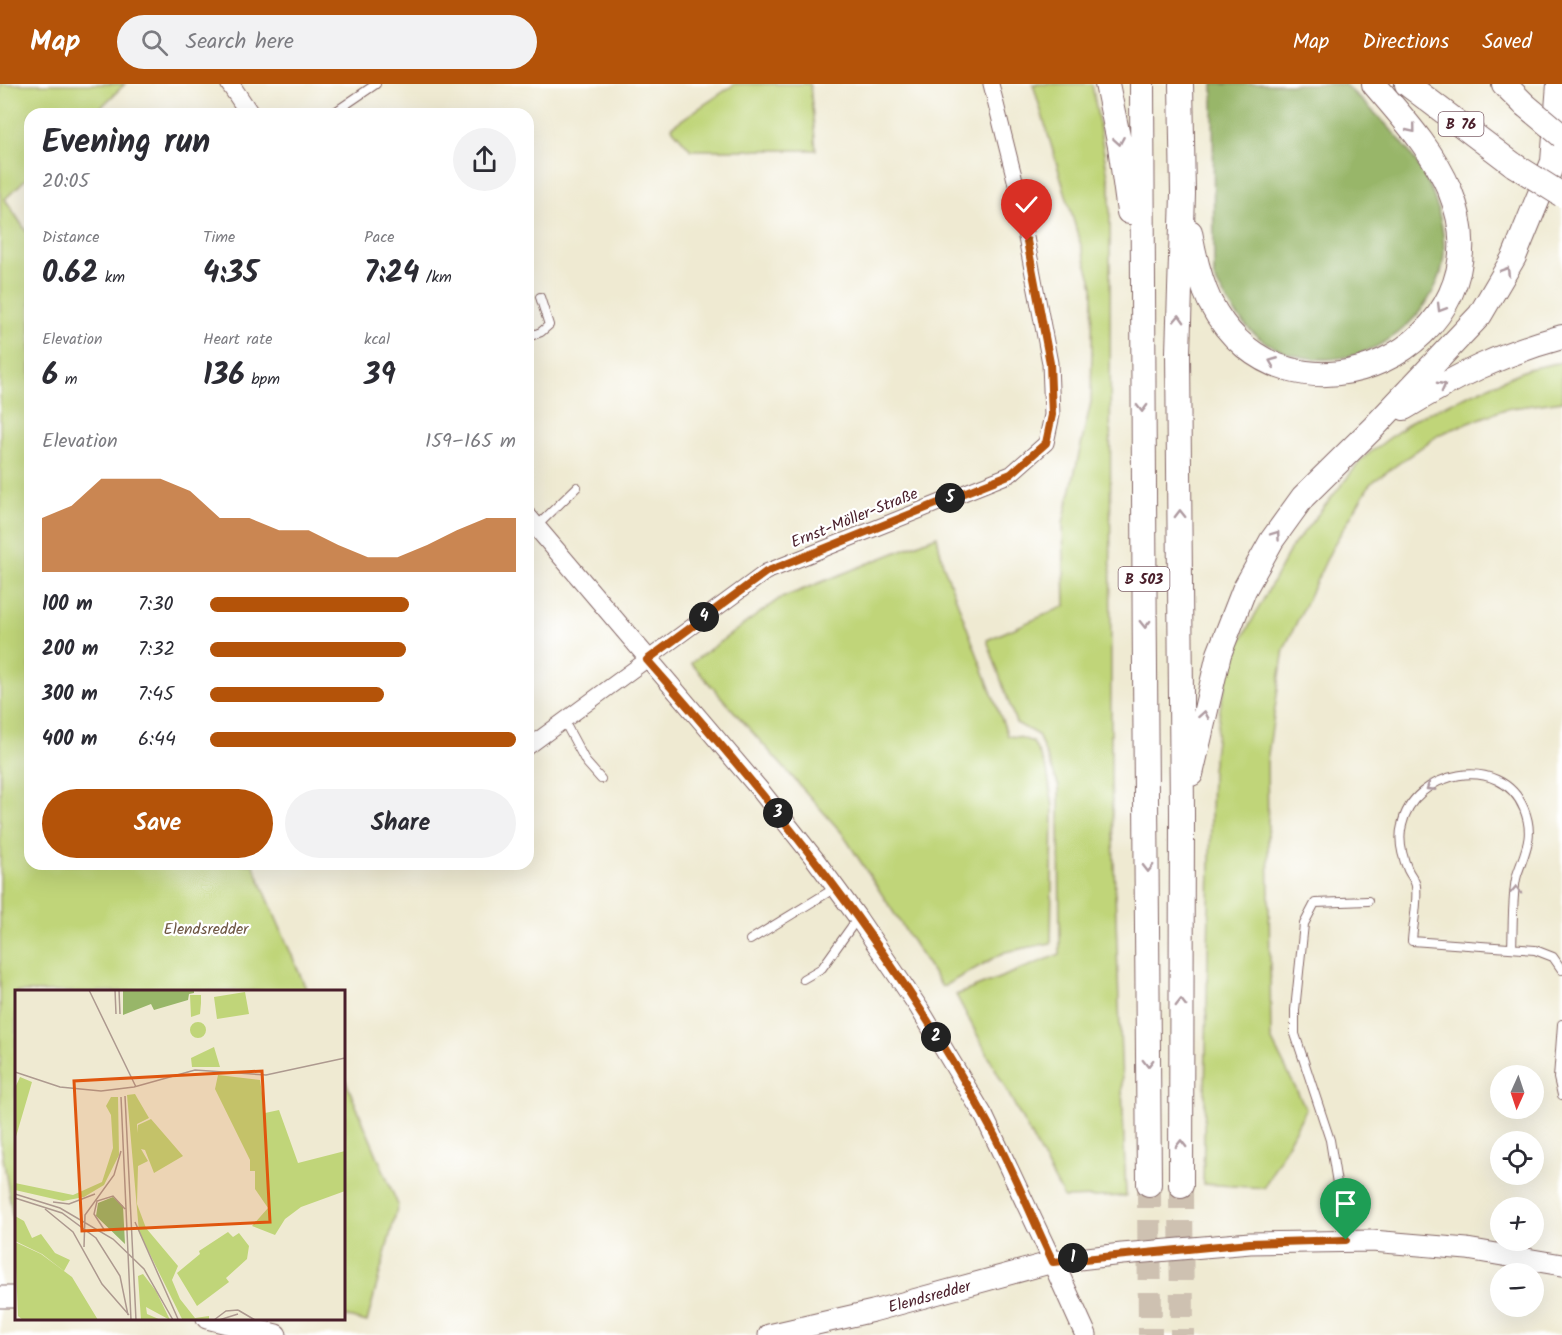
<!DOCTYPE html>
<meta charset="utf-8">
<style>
:root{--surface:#fff;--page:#f2f2f3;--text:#2b2b33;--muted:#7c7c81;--accent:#b45309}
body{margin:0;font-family:Kalam,sans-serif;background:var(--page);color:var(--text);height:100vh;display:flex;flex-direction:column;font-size:22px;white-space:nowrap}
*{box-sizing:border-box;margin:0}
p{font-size:20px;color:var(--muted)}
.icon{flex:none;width:33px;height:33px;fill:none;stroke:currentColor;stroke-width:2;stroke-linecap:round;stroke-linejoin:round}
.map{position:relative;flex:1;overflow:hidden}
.panel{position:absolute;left:24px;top:24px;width:510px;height:762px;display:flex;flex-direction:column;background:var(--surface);border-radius:18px;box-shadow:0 6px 24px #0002}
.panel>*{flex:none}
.needle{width:39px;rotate:183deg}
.tools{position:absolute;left:1490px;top:981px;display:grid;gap:12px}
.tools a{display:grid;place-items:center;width:54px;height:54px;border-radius:50%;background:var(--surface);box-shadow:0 6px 24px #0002;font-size:30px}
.pin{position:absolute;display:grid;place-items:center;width:51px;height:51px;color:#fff;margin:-62px -26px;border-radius:50% 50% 50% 0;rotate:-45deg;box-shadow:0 0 6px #0007}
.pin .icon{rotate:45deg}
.km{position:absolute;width:30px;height:30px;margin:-15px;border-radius:50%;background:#222;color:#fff;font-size:16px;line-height:30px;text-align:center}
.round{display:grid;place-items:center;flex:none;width:63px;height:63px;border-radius:32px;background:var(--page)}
.headline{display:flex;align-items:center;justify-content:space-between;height:102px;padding:0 18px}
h1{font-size:33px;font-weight:800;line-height:45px}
.figures{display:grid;grid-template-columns:repeat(3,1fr);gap:9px;height:102px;padding:6px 18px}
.figures div{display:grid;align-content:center}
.figures b{font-size:30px;font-weight:800}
.figures small{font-size:16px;font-weight:400}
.figures p{font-size:16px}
.chart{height:168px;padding:12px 18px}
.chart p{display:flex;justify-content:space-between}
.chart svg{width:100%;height:108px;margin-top:6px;fill:var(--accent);opacity:.7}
.cta{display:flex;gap:12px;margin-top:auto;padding:12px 18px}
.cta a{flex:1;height:69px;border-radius:36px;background:var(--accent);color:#fff;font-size:24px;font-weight:800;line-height:69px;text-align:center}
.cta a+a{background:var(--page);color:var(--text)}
ul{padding:0 18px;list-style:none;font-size:20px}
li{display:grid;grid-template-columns:96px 72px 1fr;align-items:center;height:45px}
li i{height:15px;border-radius:8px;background:var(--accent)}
header{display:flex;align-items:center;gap:36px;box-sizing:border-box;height:84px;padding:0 30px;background:var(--accent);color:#fff}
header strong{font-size:28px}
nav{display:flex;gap:33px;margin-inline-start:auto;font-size:21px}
.search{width:420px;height:54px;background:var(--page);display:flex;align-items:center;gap:15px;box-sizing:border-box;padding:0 21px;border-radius:33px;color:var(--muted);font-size:22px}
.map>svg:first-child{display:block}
</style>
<header>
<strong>Map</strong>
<div class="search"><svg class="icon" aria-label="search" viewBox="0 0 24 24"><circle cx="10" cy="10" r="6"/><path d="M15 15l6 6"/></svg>Search here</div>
<nav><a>Map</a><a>Directions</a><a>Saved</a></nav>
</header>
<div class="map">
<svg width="1562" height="1251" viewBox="0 0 1562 1251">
<rect width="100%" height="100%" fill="#fff"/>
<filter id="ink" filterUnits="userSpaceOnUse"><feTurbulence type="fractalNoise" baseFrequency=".0167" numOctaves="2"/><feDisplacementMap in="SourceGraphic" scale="12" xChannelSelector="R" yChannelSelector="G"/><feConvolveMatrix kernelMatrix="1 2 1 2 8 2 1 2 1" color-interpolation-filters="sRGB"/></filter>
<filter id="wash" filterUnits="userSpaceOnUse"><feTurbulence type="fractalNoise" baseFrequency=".008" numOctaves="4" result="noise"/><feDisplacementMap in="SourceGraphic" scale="24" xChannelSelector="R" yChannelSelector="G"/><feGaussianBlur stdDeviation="1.35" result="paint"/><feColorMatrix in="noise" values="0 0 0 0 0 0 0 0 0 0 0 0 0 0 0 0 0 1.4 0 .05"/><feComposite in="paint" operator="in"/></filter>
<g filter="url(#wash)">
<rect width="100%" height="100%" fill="#efead2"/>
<path fill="#c0d579" stroke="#857a52" stroke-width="1.5" d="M0 0H125L94 30H30V91L5 115 30 153V780H253L307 907 16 908V1153L0 1055Z
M735 0H810L816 66H691L671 43Z
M1033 0H1092L1110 104 1111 697 1126 1112 1064 1114 956 911 1060 870 1059 703 1038 651 1016 639 987 556 1065 522 1063 439 1091 318 1093 202Z
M1562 278V317L1505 325 1440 350 1370 400 1333 462 1284 565 1267 677 1271 955 1306 1025 1264 1104 1203 1100 1212 686 1221 618 1234 570 1291 464 1363 374 1416 334 1528 285Z
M937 452 943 480 1008 652 1019 653 1033 658 1047 686 1053 722 1051 859 1005 868 942 903 842 749 691 579 779 515Z
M344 993 398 1121 367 1238 344 1232Z"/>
<path fill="#98b669" stroke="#716a4a" stroke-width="1.5" d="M1213 0H1344C1373 27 1403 53 1422 88 1439 117 1452 165 1438 197 1410 264 1328 298 1265 258 1241 242 1227 218 1214 194Z"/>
</g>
<g filter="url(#ink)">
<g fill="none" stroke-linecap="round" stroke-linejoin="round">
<path stroke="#cec1b1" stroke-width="24" stroke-dasharray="24 12" stroke-linecap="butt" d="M1149 1100 1150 1251
M1181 1101 1182 1251"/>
<defs>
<path id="service" d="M332 30 376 0
M528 253 541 248 549 241 540 213
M537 442 577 403
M564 637 586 678 601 695
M750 856 835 804
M1512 864C1513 846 1512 807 1517 791 1525 767 1535 752 1524 725 1501 668 1413 687 1402 741 1398 756 1402 772 1408 786 1411 792 1415 796 1416 802 1418 820 1413 840 1412 857L1535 866 1553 873 1562 886
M803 895 822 884 857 835
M1562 940 1558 994 1562 1011
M1346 1155 1330 1056 1295 950V926L1304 840 1315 819 1368 817"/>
<path id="minor" d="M528 663 766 488 1011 390 1046 359 1052 331 1050 279 1015 96 991 0"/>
<path id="tertiary" d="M230 0 250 30
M528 433 760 706 814 774 858 834 919 924 984 1032 1053 1178"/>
<g id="secondary">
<path d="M1053 1178 1086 1251"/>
<path d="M0 1213H16"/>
<path d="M207 1234 276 1251"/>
<path id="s1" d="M769 1251 873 1227 1053 1178 1122 1170 1250 1159 1372 1157 1467 1165 1562 1181"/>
</g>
<path id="trunk" d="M1107 0 1120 62 1129 128
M1142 0C1141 367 1148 733 1149 1100
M1407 0 1514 81
M1504 0 1525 21
M1190 148C1194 171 1200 197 1210 218 1287 368 1514 261 1450 107 1433 66 1402 33 1374 0
M1404 324C1456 292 1503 269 1562 253
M1191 690 1219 570 1244 506 1272 456 1303 413 1374 343 1480 231 1514 173 1553 78 1559 0
M1181 1101 1182 729 1178 269 1183 110 1181 0"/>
</defs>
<use href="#service" stroke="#846665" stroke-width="10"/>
<use href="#minor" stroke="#846665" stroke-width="17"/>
<use href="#tertiary" stroke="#846665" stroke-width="20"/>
<use href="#secondary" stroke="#846665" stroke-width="23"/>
<use href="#trunk" stroke="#846665" stroke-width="26"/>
<use href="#service" stroke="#fff" stroke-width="8"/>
<use href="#minor" stroke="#fff" stroke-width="15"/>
<use href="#tertiary" stroke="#fff" stroke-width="18"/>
<use href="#secondary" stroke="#fff" stroke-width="21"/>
<use href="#trunk" stroke="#fff" stroke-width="24"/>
<defs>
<path id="trunk-bridge" d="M1525 21 1562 52
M1514 81 1562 111"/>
</defs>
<use href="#trunk-bridge" stroke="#846665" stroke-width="26" stroke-linecap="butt"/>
<use href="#trunk-bridge" stroke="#fff" stroke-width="24"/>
</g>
<defs><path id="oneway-chevron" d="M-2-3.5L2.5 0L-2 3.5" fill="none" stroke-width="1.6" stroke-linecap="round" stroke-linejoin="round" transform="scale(1.5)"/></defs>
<g stroke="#ae9aa0">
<use href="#oneway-chevron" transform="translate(1412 45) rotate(51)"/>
<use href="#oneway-chevron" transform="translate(1119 57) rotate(80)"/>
<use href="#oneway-chevron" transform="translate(1506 187) rotate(-59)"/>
<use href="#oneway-chevron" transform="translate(1441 224) rotate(121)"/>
<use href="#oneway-chevron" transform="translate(1179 235) rotate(-88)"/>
<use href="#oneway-chevron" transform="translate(1273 278) rotate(-158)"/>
<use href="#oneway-chevron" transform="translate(1442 302) rotate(-28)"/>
<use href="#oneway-chevron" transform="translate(1142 324) rotate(89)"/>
<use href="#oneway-chevron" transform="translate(1180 430) rotate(-91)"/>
<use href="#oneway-chevron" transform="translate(1276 451) rotate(-55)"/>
<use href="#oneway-chevron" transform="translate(1145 540) rotate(89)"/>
<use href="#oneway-chevron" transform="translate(1204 631) rotate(-80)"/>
<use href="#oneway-chevron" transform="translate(1430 703) rotate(147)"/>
<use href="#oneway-chevron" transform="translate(1148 784) rotate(90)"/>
<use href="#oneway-chevron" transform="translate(1516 806) rotate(-87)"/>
<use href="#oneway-chevron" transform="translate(1181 919) rotate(-90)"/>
<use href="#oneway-chevron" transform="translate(1148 979) rotate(90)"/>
<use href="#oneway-chevron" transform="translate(1181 1060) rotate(-90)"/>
</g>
</g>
<g fill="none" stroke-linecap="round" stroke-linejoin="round" filter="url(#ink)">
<defs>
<path id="route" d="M1027 157 1050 279 1052 331 1046 359 1011 390 766 488 647 576C773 718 894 866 985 1034 1011 1080 1030 1130 1053 1178L1250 1159 1346 1156"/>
</defs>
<use href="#route" stroke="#fff" stroke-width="12"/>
<use href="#route" stroke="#b45309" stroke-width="8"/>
</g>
<g text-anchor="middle" stroke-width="4.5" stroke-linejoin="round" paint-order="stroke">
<g fill="#fff" stroke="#80626b" stroke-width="1.5">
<rect x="1438.5" y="28" width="45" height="24" rx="4.5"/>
<rect x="1118.5" y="483" width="51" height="24" rx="4.5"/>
</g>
<g font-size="15" font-weight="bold" fill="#4a1f2b">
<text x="1461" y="45">B 76</text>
<text x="1144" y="500">B 503</text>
</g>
<g font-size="16" fill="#4a1f2b" stroke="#fff">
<text transform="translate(854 433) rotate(-22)" y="6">Ernst-Möller-Straße</text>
<text dy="6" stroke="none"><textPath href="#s1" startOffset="165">Elendsredder</textPath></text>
</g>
<g font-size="16" fill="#6d5642" stroke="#fff">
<text x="206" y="850">Elendsredder</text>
</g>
</g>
<g transform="translate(15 906)">
<rect width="330" height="330" fill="#efead2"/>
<path d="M230 2 234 24 202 29 199 7ZM175 5H186V13L185 24 176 27ZM175 40a8 8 0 1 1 16 0a8 8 0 1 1-16 0ZM199 57 205 77H177L176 68ZM203 85 245 90 250 123 264 120 283 173 330 161V201L286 217 270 229 260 245 237 236 253 218 240 199V181H235V170L200 99ZM5 87 17 92 0 150V98ZM120 104 134 128 122 134 123 143V135L136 129 168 166 139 183 130 160 126 159 133 171 123 176 122 214 131 238 163 276 157 290 165 309 180 328 194 326V330L167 329 124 242 112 105ZM96 107H103L104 165 89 195 69 207 48 211 0 200V193L58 205 87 192 98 158 96 125 91 116ZM0 226 9 231 17 248 26 244 40 263 55 270 49 281 27 264 0 251ZM213 242 218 247 224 243 234 256 232 269 211 288 214 292 182 316 162 283 185 264 184 261ZM0 252 26 264 57 287 83 330H8L3 326ZM128 284 141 301 155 330 131 317 132 324 146 330H126L123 286Z" fill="#c0d579"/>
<path d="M108 0H179V3L174 4 173 10 139 20 136 14 108 25ZM98 207 108 216 110 254 81 226 83 213Z" fill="#98b669"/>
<path fill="none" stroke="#ad998f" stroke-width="1.5" d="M74 0 121 97M100 0 101 24M104 0 105 24M0 82 45 97 86 101 119 97 180 80 251 85 330 68M110 106 121 330M106 107 116 330M0 204 45 218 98 249 129 279 158 330M0 208 47 223 81 248 105 286 113 325M38 212 54 214 80 204M30 219 58 242 87 294 114 325M120 232 163 329M90 241 79 224 82 211 98 206 110 219M69 257 70 225 99 185 106 161M223 320 240 330M199 330 211 321 223 320M204 330 223 324"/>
<path fill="#e0560e" fill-opacity="0.15" stroke="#e0560e" stroke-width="3" d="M247 81 255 232 67 241 59 91Z"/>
<rect width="330" height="330" fill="none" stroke="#4a1f2b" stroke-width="3"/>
</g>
</svg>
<div class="tools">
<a><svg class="needle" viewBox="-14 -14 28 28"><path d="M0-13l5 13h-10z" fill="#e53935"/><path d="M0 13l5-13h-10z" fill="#7c7c81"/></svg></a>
<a><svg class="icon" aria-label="locate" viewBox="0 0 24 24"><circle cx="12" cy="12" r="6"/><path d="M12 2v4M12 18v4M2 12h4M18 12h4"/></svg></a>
<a>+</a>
<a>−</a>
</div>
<div class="pin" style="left:1346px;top:1156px;background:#1e9e55"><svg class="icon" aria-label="arrive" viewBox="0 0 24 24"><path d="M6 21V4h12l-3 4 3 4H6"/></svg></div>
<div class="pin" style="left:1027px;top:157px;background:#d93025"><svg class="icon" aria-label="check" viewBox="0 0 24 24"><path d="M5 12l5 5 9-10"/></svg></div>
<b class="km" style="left:1073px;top:1174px">1</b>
<b class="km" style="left:936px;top:953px">2</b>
<b class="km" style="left:778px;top:729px">3</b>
<b class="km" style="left:704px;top:533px">4</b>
<b class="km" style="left:950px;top:414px">5</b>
<section class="panel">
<div class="headline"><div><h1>Evening run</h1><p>20:05</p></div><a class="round"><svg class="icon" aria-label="share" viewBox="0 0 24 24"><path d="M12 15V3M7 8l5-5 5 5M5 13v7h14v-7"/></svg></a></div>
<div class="figures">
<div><p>Distance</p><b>0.62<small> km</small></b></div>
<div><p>Time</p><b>4:35</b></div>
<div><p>Pace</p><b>7:24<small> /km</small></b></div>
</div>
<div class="figures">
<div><p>Elevation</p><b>6<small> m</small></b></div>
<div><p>Heart rate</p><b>136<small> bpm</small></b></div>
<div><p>kcal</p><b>39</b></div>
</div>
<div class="chart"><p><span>Elevation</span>159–165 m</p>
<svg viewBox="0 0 160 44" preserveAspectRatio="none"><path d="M0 44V22L10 17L20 6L30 6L40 6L50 11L60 22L70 22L80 27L90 27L100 33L110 38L120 38L130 33L140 27L150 22L160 22V44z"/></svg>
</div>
<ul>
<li><b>100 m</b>7:30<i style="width:65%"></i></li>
<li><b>200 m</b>7:32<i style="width:64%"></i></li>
<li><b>300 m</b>7:45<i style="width:57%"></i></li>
<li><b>400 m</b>6:44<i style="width:100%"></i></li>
</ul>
<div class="cta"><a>Save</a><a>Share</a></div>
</section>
</div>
